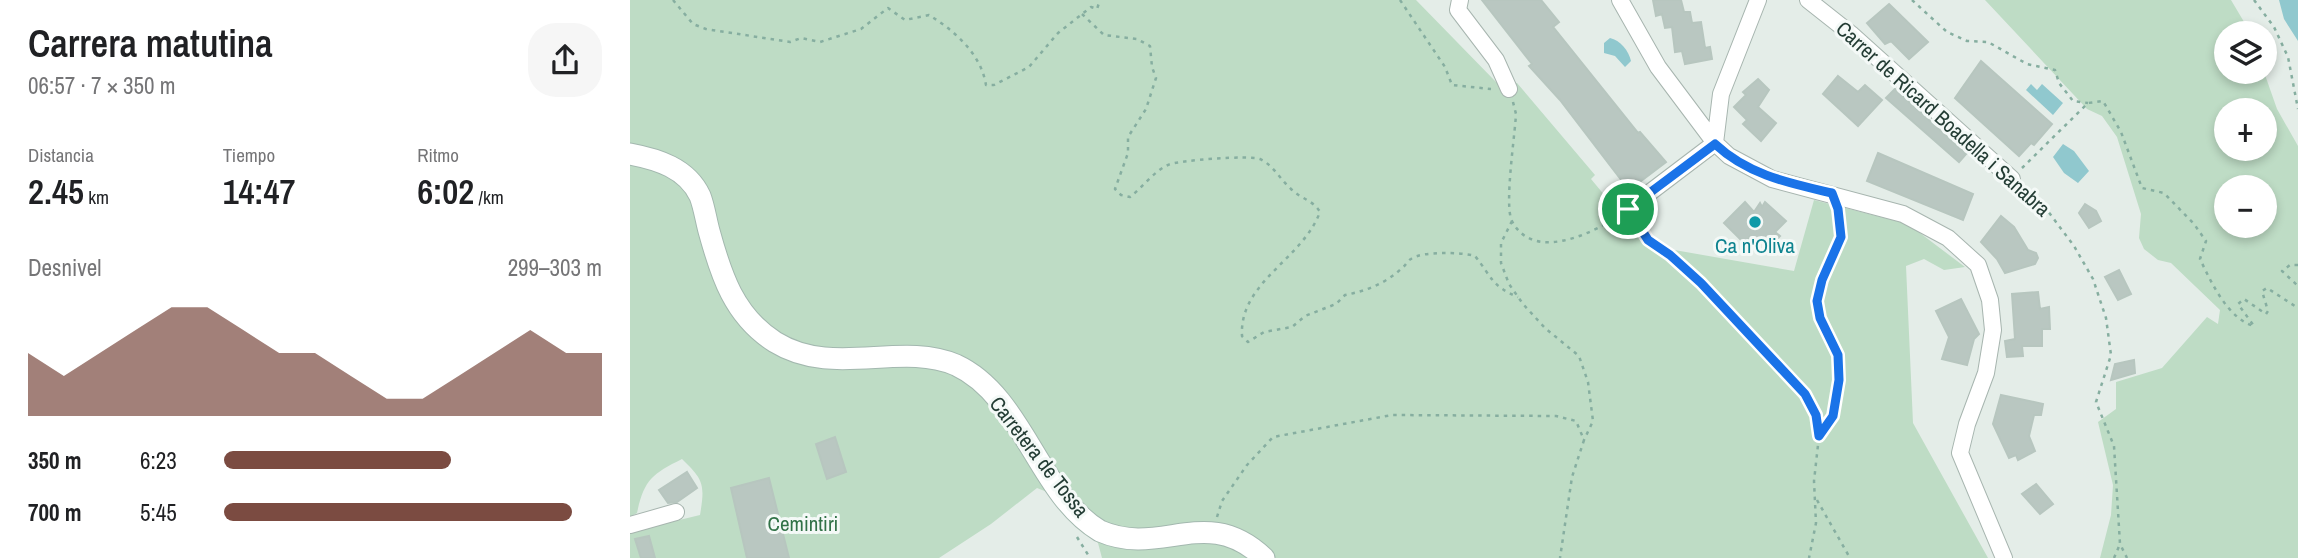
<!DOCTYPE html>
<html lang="es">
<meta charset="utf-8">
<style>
:root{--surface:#fff;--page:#f6f6f6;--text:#202124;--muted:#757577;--accent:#7b4b41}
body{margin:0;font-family:"Archivo Narrow",sans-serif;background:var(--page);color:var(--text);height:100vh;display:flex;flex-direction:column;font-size:26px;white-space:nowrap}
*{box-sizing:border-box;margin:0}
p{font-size:23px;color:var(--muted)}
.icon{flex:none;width:38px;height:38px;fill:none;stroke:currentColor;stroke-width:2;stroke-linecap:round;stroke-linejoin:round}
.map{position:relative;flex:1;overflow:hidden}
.details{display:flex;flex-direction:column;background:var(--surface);width:630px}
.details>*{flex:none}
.fabs{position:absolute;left:1584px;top:21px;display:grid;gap:14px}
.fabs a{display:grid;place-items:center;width:63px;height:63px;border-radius:50%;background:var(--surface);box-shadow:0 4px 10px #0003;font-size:35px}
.pin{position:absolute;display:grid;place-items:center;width:60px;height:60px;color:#fff;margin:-30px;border:4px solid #fff;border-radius:50%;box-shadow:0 2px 7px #0007}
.round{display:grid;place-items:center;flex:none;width:74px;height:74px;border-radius:28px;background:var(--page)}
.summary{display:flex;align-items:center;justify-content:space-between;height:119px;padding:0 28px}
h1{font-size:38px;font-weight:600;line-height:52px}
.metrics{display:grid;grid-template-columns:repeat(3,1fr);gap:10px;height:119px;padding:7px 28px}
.metrics div{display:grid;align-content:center}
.metrics b{font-size:35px;font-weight:600}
.metrics small{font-size:19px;font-weight:400}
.metrics p{font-size:19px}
.chart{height:196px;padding:14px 28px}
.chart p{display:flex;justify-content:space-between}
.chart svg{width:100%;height:126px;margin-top:7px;fill:var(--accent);opacity:.7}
ul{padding:0 28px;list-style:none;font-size:23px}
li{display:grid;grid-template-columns:112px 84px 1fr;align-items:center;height:52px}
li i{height:18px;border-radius:9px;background:var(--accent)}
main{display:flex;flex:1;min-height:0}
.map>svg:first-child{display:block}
</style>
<main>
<section class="details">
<div class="summary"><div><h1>Carrera matutina</h1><p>06:57 · 7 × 350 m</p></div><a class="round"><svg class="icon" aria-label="share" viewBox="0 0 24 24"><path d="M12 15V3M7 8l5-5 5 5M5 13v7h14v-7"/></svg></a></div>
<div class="metrics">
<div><p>Distancia</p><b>2.45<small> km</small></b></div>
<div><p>Tiempo</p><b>14:47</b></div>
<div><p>Ritmo</p><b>6:02<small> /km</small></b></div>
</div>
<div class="chart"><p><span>Desnivel</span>299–303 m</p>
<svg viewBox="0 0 160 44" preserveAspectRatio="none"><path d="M0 44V22L10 30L20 22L30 14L40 6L50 6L60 14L70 22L80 22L90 30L100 38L110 38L120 30L130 22L140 14L150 22L160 22V44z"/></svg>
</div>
<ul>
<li><b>350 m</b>6:23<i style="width:60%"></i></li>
<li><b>700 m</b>5:45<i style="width:92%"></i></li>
</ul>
</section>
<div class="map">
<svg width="1668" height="558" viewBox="0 0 1668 558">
<rect width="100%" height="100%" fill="#e4ede8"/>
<path fill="#bedcc5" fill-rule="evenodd" d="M0 0H786L866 82 887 83 965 175 961 179 1016 245 1164 271 1184 200 1278 224 1335 267 1314 270 1294 259 1276 266 1283 423 1358 558H472L468 543 448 526 417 492 407 488 361 524 309 558H0V532L70 515C75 485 74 480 52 459 22 474 14 480 7 513L0 517Z
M1355 0H1601L1620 32 1596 33V72H1634L1647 109 1668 146V558H1470L1481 515 1483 485 1468 422 1486 409V382L1532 368 1577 317 1588 324 1590 310 1541 263 1528 260 1514 249 1509 238 1511 214 1487 137 1472 116 1457 109ZM1596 110H1634V149H1596ZM1596 187H1634V226H1596Z"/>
<path fill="#90c8ce" d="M1649 0H1668V41L1654 19Z
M980 38C990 40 999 51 1001 61L995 67 985 56 974 53V43Z
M1401 84 1407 90 1412 84 1433 103 1423 115 1396 90Z
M1433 144 1444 151 1459 171 1448 183 1434 173 1423 157Z"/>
<path fill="#b9c7c1" stroke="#b7c6bf" stroke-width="2" d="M852 0H911L929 22 923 27 1008 133 1010 132 1036 162 999 190 930 100 899 66 902 64Z
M1023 0H1051L1054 12H1060L1062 23 1071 22 1075 48 1080 47 1082 59 1055 64 1052 51 1045 52 1042 27 1035 28 1032 14 1026 16Z
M1259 4 1298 42 1279 59 1261 41 1255 44 1237 23Z
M1351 61 1422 124 1404 145 1401 143 1389 156 1325 98Z
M1208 76 1228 92 1235 85 1252 100 1228 126 1193 94Z
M1128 79 1139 90 1128 107 1146 123 1131 141 1113 124 1117 120 1104 107 1116 95 1113 92Z
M1265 89 1336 154 1329 162 1256 98Z
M1248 153 1343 194 1333 220 1237 181Z
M1115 202 1124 212 1130 203 1132 207 1135 202 1156 221 1145 232 1150 236 1140 246 1133 237 1129 242 1120 236 1115 244 1094 223Z
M1455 204 1466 211 1471 221 1459 228 1449 213Z
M1371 216 1384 227 1398 250 1406 253 1408 258 1405 264 1375 273 1367 259 1351 242Z
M1489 270 1501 294 1488 300 1475 277Z
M1408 292 1410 309 1419 307 1420 329H1412V346H1392L1393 356 1377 357 1375 341 1385 339 1382 294Z
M1331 299 1349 334 1344 339 1337 365 1312 359 1319 337 1306 311Z
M1504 360 1505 373 1481 380 1485 364Z
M1371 395 1413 404 1411 415H1404L1399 436 1405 451 1388 460 1386 455 1379 458 1363 424Z
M205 437 216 472 197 479 186 444Z
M57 472 67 488 47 502 38 503 29 490Z
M139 478 159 558H117L101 488Z
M1406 484 1423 504 1410 514 1392 494Z
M19 536 25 558H11L5 539Z"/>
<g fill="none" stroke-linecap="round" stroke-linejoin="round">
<defs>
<path id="minor" d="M830 0 828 10 866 60 879 89
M990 0 1028 67 1085 143 1099 156 1142 179 1273 214 1318 238 1348 265 1360 300 1363 330 1356 373 1337 424 1330 453 1374 558
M1178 0 1221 34 1382 179
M1085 143 1091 94 1128 0
M998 209 1085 143
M0 525 46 512"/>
<path id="secondary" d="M0 154C27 159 57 168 70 196 74 206 76 220 79 231 91 275 104 316 145 342 203 378 270 341 326 365 393 396 408 494 470 531 532 558 576 503 634 558"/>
</defs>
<use href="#minor" stroke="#a7b5af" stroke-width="18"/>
<use href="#secondary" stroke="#a3b8af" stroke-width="23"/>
<path stroke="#86aea0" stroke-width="2.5" stroke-dasharray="3.5 5" stroke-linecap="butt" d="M43 0 63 24 76 29 160 42 171 38 190 42 231 29 258 8 275 20 299 15C325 31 351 54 356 85H364L399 67 428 33 461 7 467 9 470 0
M770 0 815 67 822 85 861 89
M1282 0 1317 32 1337 41 1358 42 1397 64 1425 70 1429 83 1443 101 1458 103
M1624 0 1644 27 1658 57 1668 109
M452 14 474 35 507 39 520 46 522 67 526 78 516 109 498 137V153L485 189 491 195 500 197C512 188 524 171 538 165 548 160 620 155 630 159 643 165 650 179 661 189 671 199 683 200 690 212 672 260 609 282 612 336L618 342 634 332 662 327 675 316 706 304 715 295C736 291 757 283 773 267 776 265 777 261 781 259 791 251 833 252 845 256 862 277 861 286 888 297
M883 102 886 114C885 135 874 206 882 221 903 262 961 234 987 217
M1392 168 1458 103 1473 101 1491 132 1512 188 1534 193 1564 224 1576 241 1570 259C1581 282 1598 319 1624 326L1608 304 1614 299 1636 314 1638 311 1632 291 1637 288 1668 308
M1394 190 1417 210 1444 246 1463 279 1476 318 1481 355 1466 402 1484 446 1490 544 1497 558
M882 221 871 243V263L879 284 893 304 915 328 949 356 958 382 963 421 954 440
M1005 222 1018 240 1040 255 1071 283 1175 394 1186 415 1189 436 1184 481 1186 523 1179 558
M1668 265H1660L1652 271 1668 286
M1189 436C1193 428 1200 422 1204 414 1212 395 1213 364 1204 345 1197 329 1184 314 1187 295 1193 262 1216 251 1209 214
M1187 500 1220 558
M587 517 592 501 617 465 643 437 762 415 926 416 946 421 954 440 942 477 930 558
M447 537 460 558
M1484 558 1490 544"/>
<use href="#minor" stroke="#fff" stroke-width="16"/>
<use href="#secondary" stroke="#fff" stroke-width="21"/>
</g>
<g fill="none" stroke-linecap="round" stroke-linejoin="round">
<defs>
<path id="route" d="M1085 144C1118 175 1159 183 1202 193L1208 209 1211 237 1192 280 1187 301 1190 318 1208 355 1209 380 1203 416 1189 436 1186 415 1175 394 1071 283 1040 255 1018 240 998 209Z"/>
</defs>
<use href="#route" stroke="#fff" stroke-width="14"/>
<use href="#route" stroke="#1a73e8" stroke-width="9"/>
</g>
<circle fill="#0f9aa8" stroke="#f4f9f7" stroke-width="2.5" cx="1125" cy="222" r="7"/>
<g text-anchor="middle" stroke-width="6" stroke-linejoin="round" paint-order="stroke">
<g font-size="21" fill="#243d35" stroke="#f4f9f7">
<text transform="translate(1313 119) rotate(42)" y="7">Carrer de Ricard Boadella i Sanabra</text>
<text transform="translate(409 457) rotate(52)" y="7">Carretera de Tossa</text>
</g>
<g font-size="21" fill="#0d838f" stroke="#f4f9f7">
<text x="1125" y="253">Ca n'Oliva</text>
</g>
<g font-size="21" fill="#317247" stroke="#f4f9f7">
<text x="173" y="531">Cemintiri</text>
</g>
</g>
</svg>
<div class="fabs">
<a><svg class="icon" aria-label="layers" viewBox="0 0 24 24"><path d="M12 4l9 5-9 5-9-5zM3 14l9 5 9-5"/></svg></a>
<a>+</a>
<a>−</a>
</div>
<div class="pin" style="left:998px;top:209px;background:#1e9e55"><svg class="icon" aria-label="arrive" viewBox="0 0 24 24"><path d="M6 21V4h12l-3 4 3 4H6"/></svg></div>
</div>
</main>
